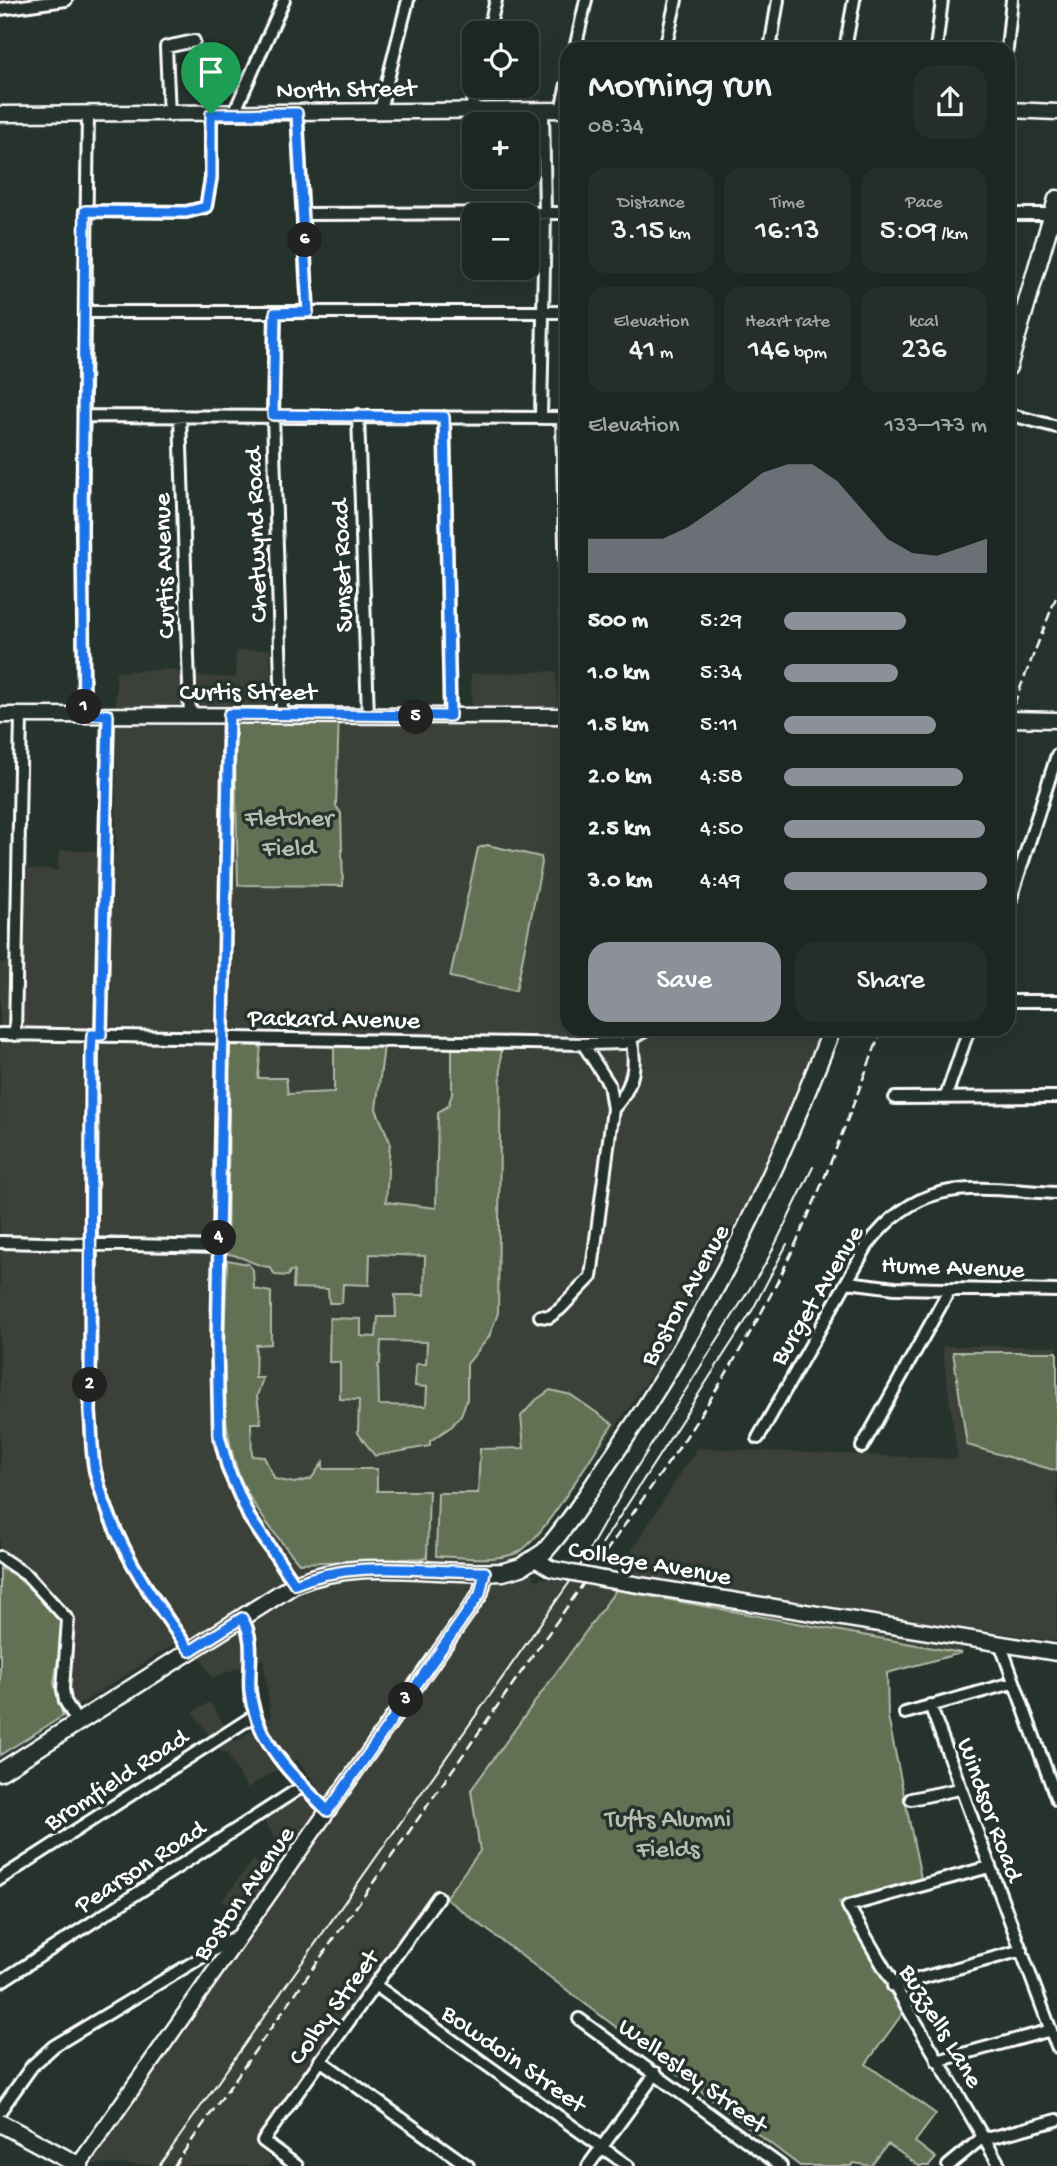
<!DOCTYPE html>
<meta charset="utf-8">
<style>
:root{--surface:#1c2622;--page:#252e2a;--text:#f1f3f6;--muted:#a0a5a5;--line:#3a4340;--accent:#8c9099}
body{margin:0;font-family:"Gochi Hand",sans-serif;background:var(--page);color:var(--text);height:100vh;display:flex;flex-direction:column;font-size:26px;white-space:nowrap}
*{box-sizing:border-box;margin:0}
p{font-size:23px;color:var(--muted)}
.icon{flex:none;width:38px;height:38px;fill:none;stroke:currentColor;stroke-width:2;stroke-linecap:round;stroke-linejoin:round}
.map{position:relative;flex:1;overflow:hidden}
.panel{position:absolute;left:560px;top:42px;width:455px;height:994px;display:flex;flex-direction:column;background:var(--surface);border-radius:21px;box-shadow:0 7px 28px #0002,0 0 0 2px var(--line)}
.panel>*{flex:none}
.fabs{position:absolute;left:462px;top:21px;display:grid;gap:14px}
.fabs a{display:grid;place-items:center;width:77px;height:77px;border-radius:14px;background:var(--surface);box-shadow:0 7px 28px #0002,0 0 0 2px var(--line);font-size:35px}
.pin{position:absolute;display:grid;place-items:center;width:60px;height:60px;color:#fff;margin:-72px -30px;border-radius:50% 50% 50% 0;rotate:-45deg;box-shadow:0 0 7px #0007}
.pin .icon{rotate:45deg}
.km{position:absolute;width:35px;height:35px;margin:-18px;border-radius:50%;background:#222;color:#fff;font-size:19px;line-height:35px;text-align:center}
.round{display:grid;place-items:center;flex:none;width:74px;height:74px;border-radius:21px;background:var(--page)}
.headline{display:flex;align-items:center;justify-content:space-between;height:119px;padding:0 28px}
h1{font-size:38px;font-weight:600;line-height:52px}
.figures{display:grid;grid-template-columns:repeat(3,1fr);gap:10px;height:119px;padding:7px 28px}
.figures div{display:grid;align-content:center;border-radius:18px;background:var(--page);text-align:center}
.figures b{font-size:30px;font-weight:600}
.figures small{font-size:19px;font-weight:400}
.figures p{font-size:19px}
.chart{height:196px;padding:14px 28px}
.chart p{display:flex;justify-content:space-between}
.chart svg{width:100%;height:126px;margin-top:7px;fill:var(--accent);opacity:.7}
.primary-button{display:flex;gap:14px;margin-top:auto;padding:14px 28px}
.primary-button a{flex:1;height:80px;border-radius:21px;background:var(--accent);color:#fff;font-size:28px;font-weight:600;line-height:80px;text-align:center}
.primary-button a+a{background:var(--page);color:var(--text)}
ul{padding:0 28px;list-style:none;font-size:23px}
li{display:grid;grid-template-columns:112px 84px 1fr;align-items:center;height:52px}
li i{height:18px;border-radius:9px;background:var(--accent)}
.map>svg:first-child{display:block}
</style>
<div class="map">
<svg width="1057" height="2166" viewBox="0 0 1057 2166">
<rect width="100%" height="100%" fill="#26332d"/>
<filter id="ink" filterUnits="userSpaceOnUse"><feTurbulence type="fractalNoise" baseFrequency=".0143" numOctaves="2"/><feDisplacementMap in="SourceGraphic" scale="14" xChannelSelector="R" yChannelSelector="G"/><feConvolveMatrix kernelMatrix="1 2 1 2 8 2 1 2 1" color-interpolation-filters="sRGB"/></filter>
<g filter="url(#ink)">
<path fill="#3a4039" d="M270 649 273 724 472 721 471 674 556 671 559 721 567 722V1029H822L759 1180 661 1361 539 1537 523 1550 535 1580 544 1578 603 1588 618 1572 697 1448 958 1459 942 1346H1057V1641L963 1628 961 1653 887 1673 888 1717 921 1878 839 1902 905 2010 866 2064 936 2114 915 2142 936 2158 929 2166H919L888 2144 871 2166 854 2163 852 2166H800L446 1898 422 1931 412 1927 255 2145 272 2160 269 2166 89 2164 256 1924 223 1900 253 1860 262 1866 279 1843 264 1821 318 1786 296 1759 247 1788 225 1751 222 1753 193 1712 210 1702 235 1742 271 1717 263 1659 212 1678 188 1635 0 1756V963H24L25 869 58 870 59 850 116 852V672L169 669 197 676 236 678V651Z"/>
<path fill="#627153" stroke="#b0b8a9" stroke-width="2" fill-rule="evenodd" d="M234 714H339L336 806 341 813 343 886 238 885Z
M487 845 541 857 542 863 516 991 450 977 478 848Z
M230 1045 261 1046 258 1078H286L288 1094 334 1092V1045L384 1046 376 1109 390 1142 386 1202 436 1208 438 1112 448 1106 452 1094V1049L501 1048 498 1313 489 1337 467 1364V1399L461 1415 452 1426 430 1441V1446L375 1456 358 1433 359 1400 340 1399V1362H329L330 1318 361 1319V1336L376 1337 378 1317H396L395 1295H424L425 1256 370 1254 369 1285 343 1284 342 1303H329L328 1289 293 1288 294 1271H290L288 1276 275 1275 270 1267C254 1267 244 1255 227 1254ZM381 1341 427 1342 426 1364H416L415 1386 427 1387 426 1406 379 1405 378 1365 380 1364Z
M227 1260 248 1264 253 1270 254 1289 271 1292V1344L256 1345 255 1378H263L257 1396 261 1423H251L252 1456 264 1457 275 1479 294 1483 311 1479 323 1462V1469H377V1491H429L427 1558 299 1563C281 1542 261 1518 248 1494 212 1430 226 1330 227 1260Z
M953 1352H1057V1471L967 1445Z
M550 1390 571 1395 613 1424C595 1449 540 1544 517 1553 493 1562 461 1557 436 1556L438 1493H478L480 1449 524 1448 521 1416 536 1400Z
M0 1568 13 1574 55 1611 60 1619 63 1630 54 1683 63 1716 0 1755Z
M616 1590 961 1653 887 1673 888 1717 921 1878 839 1902 905 2010 866 2064 936 2114 915 2142 936 2158 929 2166H919L888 2144 871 2166 854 2163 852 2166H800L445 1898 480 1851 471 1790Z"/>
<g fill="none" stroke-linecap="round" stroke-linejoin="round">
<defs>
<path id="minor" d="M0 9 66 0
M488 33 496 0
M575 49 586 0
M665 49 676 0
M770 49 778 0
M845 49 854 0
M936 49 942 0
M1007 49 1012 0
M380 110 408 0
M471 110 476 86
M561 110 567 84
M234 113 284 0
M297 113 308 312
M169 115 166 47 194 41
M85 211 186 212 206 207 211 178V114
M304 214 567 213
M1008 214H1053
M86 312H567
M275 313 273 415 282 714
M1008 314H1022
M1008 414 1057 427
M358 415 368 716
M85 416 567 418
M180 416 190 715
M444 417 450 715
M541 417 545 213 543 110
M562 418 567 628
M84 714 82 529 88 114
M229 714 217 1345 219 1435 228 1469 249 1517 295 1584
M1008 908 1057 755
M1008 1001H1057
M0 1034 583 1044 624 1043 648 1029
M15 1035 21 715
M92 1035 90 1412C92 1431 91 1452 95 1471 112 1540 149 1594 190 1651
M101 1035 108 715
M946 1096 969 1029
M895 1098 1057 1097
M613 1109C632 1089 638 1066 631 1039
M0 1242 219 1247
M848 1282 895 1288 1057 1291
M540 1316 549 1317 560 1309 591 1277 613 1109 609 1084 583 1044
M758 1438 867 1246C921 1173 977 1189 1057 1193
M862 1447 950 1289
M0 1557 28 1576 68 1620 63 1689 65 1701 77 1722
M242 1618C256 1640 248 1666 250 1691 256 1741 294 1778 328 1811
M1000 1643 1057 1800
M930 1705 1057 2047
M905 1713 1012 1683
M911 1799 959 1789
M989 1867 848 1906 1000 2166
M0 1879 255 1715
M0 1982 303 1786
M375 1985 628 2166
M893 1986 1022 1950
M579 2019 781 2166
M320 2060 468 2166
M937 2061 1051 2030
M0 2111 32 2066 54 2046 237 1936
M983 2137 990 2138 1057 2120
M297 2166 263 2141 438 1897
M588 2166 656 2073
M948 2166 983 2137"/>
<path id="tertiary" d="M1008 110 1057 112
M0 114 567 110
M0 715 567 716
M1008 719 1057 720
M535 1559 552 1569 568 1572
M603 1579 1057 1653
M78 2166 480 1594 486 1572"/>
<path id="secondary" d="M1008 367 1057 199
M0 1772 295 1584C362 1556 434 1576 503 1572L521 1567 544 1552C571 1522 592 1486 615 1453 710 1315 771 1185 832 1029
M0 2123 80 2166"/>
</defs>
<use href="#minor" stroke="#fff" stroke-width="16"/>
<use href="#tertiary" stroke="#fff" stroke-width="19"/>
<use href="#secondary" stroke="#fff" stroke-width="21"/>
<use href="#minor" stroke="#26332d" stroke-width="10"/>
<use href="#tertiary" stroke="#26332d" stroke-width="14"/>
<use href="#secondary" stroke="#26332d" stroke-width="16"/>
<path stroke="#fff" stroke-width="2" d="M602 1544 752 1311 787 1244
M159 2166 576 1573 629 1480 766 1263 813 1167"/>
<path stroke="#fff" stroke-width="2.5" stroke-dasharray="10 5" stroke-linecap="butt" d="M1008 719 1057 595
M174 2166 678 1449C719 1387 758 1324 790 1256 825 1182 853 1105 882 1029"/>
<defs>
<path id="tertiary-bridge" d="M568 1572 603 1579"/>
</defs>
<use href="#tertiary-bridge" stroke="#fff" stroke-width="19" stroke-linecap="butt"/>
<use href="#tertiary-bridge" stroke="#26332d" stroke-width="14"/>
</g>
</g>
<g fill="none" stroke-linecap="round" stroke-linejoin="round" filter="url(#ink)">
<defs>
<path id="route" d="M297 113 308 312 275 313 273 415 444 417 450 716 229 714 217 1345 219 1435 228 1469 249 1517 295 1584C355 1559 422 1572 485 1572L480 1594 328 1811C294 1778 255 1741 250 1691 248 1666 256 1640 242 1618L190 1651C149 1595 112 1540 95 1471 91 1452 92 1431 90 1412L91 1056 92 1035H101L108 715 84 714 82 529 85 211 186 212 206 207 211 178V114Z"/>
</defs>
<use href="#route" stroke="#fff" stroke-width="14"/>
<use href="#route" stroke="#1a73e8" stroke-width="9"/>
</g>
<g text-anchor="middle" stroke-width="7" stroke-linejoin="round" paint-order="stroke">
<g font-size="26" fill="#fff" stroke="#26332d">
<text transform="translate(346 87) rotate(-1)" y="9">North Street</text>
<text transform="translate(254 535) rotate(-92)" y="9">Chetwynd Road</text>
<text transform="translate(162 566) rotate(-92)" y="9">Curtis Avenue</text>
<text transform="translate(340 566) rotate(-92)" y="9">Sunset Road</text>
<text x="248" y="699">Curtis Street</text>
<text transform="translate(334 1017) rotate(1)" y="9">Packard Avenue</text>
<text transform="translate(953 1265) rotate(2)" y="9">Hume Avenue</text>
<text transform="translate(683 1294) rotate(-61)" y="9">Boston Avenue</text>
<text transform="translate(815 1294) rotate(-59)" y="9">Burget Avenue</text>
<text transform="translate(650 1561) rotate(10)" y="9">College Avenue</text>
<text transform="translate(115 1778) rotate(-33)" y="9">Bromfield Road</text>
<text transform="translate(992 1809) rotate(70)" y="9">Windsor Road</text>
<text transform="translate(139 1865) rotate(-33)" y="9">Pearson Road</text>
<text transform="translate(242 1892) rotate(-55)" y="9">Boston Avenue</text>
<text transform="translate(332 2006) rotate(-54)" y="9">Colby Street</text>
<text transform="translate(943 2025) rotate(59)" y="9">Buzzells Lane</text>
<text transform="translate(515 2057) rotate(35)" y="9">Bowdoin Street</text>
<text transform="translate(694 2074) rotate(36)" y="9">Wellesley Street</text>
</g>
<g font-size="26" fill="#b8bfb2" stroke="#26332d">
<text x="289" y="825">Fletcher<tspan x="289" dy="30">Field</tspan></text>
<text x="668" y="1826">Tufts Alumni<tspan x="668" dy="30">Fields</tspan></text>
</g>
</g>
</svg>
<div class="fabs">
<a><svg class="icon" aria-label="locate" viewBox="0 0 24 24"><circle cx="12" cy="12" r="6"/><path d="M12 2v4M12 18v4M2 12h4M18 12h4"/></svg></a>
<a>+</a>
<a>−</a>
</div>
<div class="pin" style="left:211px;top:114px;background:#1e9e55"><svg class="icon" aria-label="arrive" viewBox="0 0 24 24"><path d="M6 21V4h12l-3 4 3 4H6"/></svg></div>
<b class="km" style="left:84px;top:707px">1</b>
<b class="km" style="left:90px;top:1385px">2</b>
<b class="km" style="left:406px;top:1700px">3</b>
<b class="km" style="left:219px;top:1238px">4</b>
<b class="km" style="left:416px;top:717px">5</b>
<b class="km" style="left:305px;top:240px">6</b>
<section class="panel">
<div class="headline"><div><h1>Morning run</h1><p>08:34</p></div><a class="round"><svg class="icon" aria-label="share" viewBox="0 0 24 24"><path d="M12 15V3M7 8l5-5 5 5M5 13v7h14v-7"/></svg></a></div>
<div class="figures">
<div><p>Distance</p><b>3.15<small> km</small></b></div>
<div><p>Time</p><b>16:13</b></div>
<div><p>Pace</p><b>5:09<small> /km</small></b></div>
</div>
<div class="figures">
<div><p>Elevation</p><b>41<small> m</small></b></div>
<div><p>Heart rate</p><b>146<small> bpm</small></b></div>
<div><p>kcal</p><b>236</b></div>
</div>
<div class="chart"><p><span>Elevation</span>133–173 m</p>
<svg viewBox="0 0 160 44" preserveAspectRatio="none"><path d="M0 44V32L10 32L20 32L30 32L40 28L50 22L60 16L70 9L80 6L90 6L100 12L110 22L120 32L130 37L140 38L150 35L160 32V44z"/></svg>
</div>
<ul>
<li><b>500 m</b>5:29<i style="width:60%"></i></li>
<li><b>1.0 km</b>5:34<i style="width:56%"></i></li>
<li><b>1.5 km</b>5:11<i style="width:75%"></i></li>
<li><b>2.0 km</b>4:58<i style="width:88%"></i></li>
<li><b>2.5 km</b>4:50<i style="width:99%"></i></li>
<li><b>3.0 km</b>4:49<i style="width:100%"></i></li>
</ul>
<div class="primary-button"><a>Save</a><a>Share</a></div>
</section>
</div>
